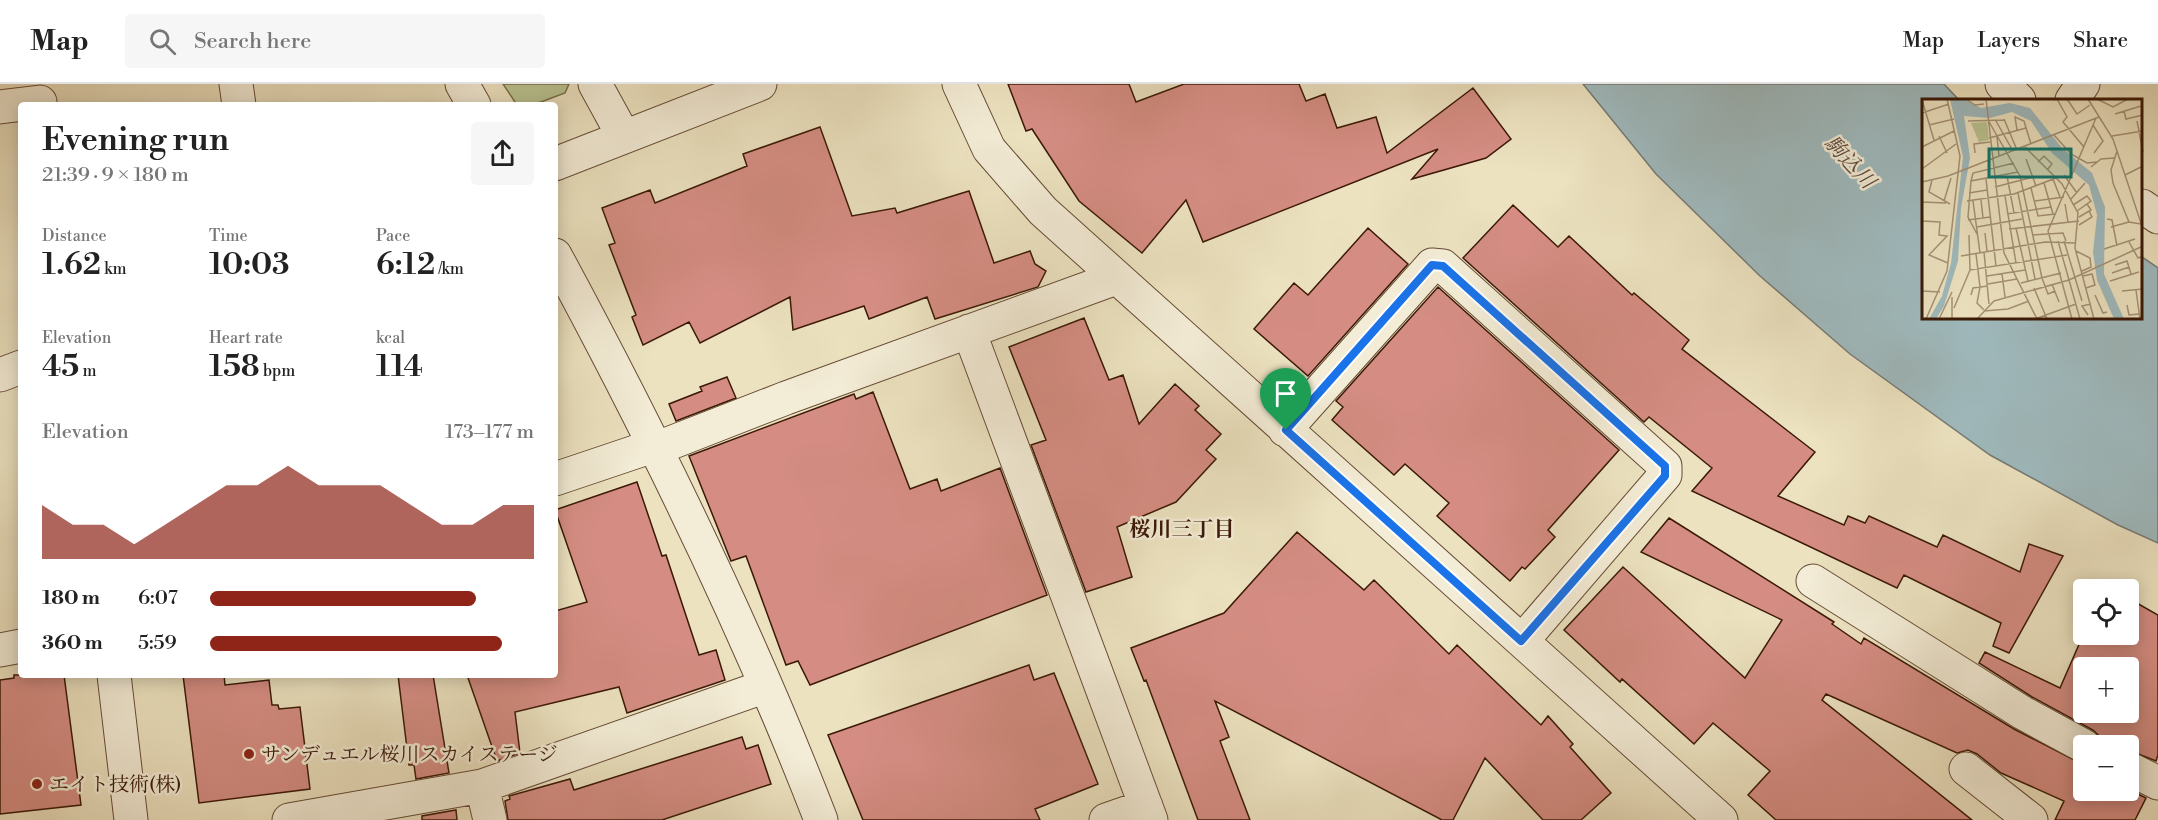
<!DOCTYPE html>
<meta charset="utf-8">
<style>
:root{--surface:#fff;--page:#f6f6f6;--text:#222;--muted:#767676;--line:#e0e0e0;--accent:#8f2418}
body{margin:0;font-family:"Libre Bodoni","Noto Serif JP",serif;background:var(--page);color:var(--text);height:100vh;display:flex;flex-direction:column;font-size:22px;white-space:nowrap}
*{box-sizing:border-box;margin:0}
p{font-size:20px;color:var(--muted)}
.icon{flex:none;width:33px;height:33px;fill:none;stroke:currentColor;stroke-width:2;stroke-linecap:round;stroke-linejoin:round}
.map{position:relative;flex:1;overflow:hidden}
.side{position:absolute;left:18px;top:18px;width:540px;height:576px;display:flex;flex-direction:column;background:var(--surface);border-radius:6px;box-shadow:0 3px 15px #0003}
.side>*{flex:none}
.buttons{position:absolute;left:2073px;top:495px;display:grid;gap:12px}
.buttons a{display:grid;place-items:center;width:66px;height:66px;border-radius:6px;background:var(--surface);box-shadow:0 3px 15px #0003;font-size:30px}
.pin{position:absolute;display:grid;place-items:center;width:51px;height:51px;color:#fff;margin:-62px -26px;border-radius:50% 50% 50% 0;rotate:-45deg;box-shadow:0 0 6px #0007}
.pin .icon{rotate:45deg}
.round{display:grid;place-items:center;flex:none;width:63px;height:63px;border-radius:6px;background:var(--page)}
.head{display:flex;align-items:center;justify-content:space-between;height:102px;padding:0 24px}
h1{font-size:33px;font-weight:600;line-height:45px}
.metrics{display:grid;grid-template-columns:repeat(3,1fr);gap:9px;height:102px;padding:6px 24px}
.metrics div{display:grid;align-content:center}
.metrics b{font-size:30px;font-weight:600}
.metrics small{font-size:16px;font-weight:400}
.metrics p{font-size:16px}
.chart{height:168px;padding:12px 24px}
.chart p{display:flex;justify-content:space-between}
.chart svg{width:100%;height:108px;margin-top:6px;fill:var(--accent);opacity:.7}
ul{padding:0 24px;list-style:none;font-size:20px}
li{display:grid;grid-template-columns:96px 72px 1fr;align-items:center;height:45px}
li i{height:15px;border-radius:8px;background:var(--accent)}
header{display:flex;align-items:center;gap:36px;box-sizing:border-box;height:84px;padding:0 30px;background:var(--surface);border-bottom:2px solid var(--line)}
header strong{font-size:28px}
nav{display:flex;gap:33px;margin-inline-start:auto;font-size:21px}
.search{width:420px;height:54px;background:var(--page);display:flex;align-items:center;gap:15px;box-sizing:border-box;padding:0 21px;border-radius:6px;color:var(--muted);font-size:22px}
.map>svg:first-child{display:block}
</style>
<header>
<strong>Map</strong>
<div class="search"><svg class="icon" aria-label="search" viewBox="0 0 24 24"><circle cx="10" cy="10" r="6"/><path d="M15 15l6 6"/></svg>Search here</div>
<nav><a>Map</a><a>Layers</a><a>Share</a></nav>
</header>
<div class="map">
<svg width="2158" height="736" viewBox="0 0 2158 736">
<rect width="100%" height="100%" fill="#ece2c0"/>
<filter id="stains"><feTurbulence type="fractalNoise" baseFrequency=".00333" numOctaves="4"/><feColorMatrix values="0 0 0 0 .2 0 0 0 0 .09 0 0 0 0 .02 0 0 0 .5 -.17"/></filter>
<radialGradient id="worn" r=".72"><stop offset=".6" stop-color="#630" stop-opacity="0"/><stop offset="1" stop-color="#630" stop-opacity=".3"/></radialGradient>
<path fill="#bac391" stroke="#7a6e4c" stroke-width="1.5" d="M503 0H569L565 9 533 21H517Z"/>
<path fill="#9fbabe" stroke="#777a75" stroke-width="1.5" d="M1583 0H1944L1959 16H1924V234H2142V173L2158 184V459L2118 441 1990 371 1850 270 1760 192 1656 90Z"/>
<path fill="#d58d83" stroke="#3b1907" stroke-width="1.5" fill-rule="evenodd" d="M1008 0H1129L1136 18 1184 0H1299L1306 17 1325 10 1337 44 1376 33 1387 69 1473 4 1511 55 1486 74 1412 95 1438 65 1203 158 1186 116 1142 169 1079 117 1032 45 1026 47Z
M820 43 852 132 895 124 897 129 969 107 994 179 1030 167 1035 180 1046 187 1038 203 935 235 927 213 869 235 864 222 793 246 790 213 700 259 689 238 643 261 632 233 636 231 609 161 615 159 602 124 650 106 655 119 747 82 743 70Z
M1513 121 1558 163 1569 152 1632 211 1634 209 1689 256 1682 265 1815 368 1778 412 1844 441 1848 432 1865 439 1869 432 1937 463 1943 451 2020 488 2029 460 2063 472 2009 569 1993 562 2001 539 1904 491 1897 504 1692 407 1712 384 1649 333 1644 338 1463 174Z
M1368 144 1408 180 1308 292 1254 245 1294 199 1308 211Z
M1438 203 1619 366 1548 446 1555 453 1525 485 1522 483 1510 497 1437 432 1449 419 1405 380 1394 391 1332 336 1343 323 1336 317Z
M1084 234 1109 296 1123 291 1139 340 1175 300 1199 322 1195 326 1221 350 1206 366 1216 375 1176 418 1117 443 1132 493 1086 508 1031 361 1046 356 1009 263Z
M727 293 736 314 676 337 669 320 702 307 700 303Z
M873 308 910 405 937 395 941 407 1000 384 1047 511 810 601 798 577 786 581 746 472 731 477 689 372 854 310 856 315Z
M637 398 662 472 666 471 699 571 716 566 725 596 627 629 619 603 515 628 520 669 497 677 467 591H555V527L587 518 555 426Z
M1669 434 1834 538 1832 540 1861 560 1864 554 2014 645 2084 681V706L2128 705 2146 714 2135 736H2055L2064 717 2001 689 1977 670 1968 666 1957 669 1826 610 1822 616 1972 736H1776L1748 711 1770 687 1713 639 1694 660 1622 595 1620 598 1564 546 1623 483 1745 594 1782 536 1641 468Z
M1297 448 1364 506 1374 496 1449 570 1457 561 1541 641 1548 632 1573 660 1570 663 1611 709 1581 736H1543L1485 674 1453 736H1442L1215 617 1229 653 1220 657 1250 736H1198L1146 596 1144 597 1131 564 1224 529Z
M2128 514 2158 531V671L2156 677 2128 666V662H2103L2100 653 2093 646 2032 613 1979 579 1985 568 2060 604 2084 549 2128 550ZM2084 584H2128V628H2084Z
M1029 581 1034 596 1054 589 1098 700 1035 725 1040 736H863L828 651Z
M14 591H64L81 721 0 730V596L14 594Z
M183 591H224L225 601 269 596 272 621H278L279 625 300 623 310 705 199 719Z
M398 591H433L449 689 416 695 414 681H409Z
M742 653 746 665 758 661 771 700 662 736H508L505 717 510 715 509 712 570 695 574 706Z
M456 726 457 736H422V732Z"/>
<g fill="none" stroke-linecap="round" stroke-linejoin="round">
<defs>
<path id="minor" d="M236 0 239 21
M462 0 474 21
M595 0 624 53
M959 0 989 65 1043 127 1721 736
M2002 0 2019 16
M2072 16 2083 0
M0 23 40 18
M555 80 760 0
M2142 122 2158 133
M555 171C654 354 746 542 821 736
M969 247 1151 736
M0 291 21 283
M1285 346 1432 181 1443 182 1665 382V391L1522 557
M655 365 786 314 1116 194
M555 395 653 362
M1813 497 2023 629 2084 662
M0 566 21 562
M114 591 131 736
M2128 684 2158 699
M1966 685 2031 736
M482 702 490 736
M289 736 482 702 766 602
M1106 736 1146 722"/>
</defs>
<use href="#minor" stroke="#674b35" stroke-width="35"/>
<use href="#minor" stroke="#f3ecd6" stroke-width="33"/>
</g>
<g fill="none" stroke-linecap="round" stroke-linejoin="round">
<defs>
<path id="route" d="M1432 181 1443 182 1665 382V392L1521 557 1286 346Z"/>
</defs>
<use href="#route" stroke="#fff" stroke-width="12"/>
<use href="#route" stroke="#1a73e8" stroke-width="8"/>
</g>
<g fill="#8f2418" stroke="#f3ecd6" stroke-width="2">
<circle cx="249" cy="670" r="6"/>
<circle cx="37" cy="700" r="6"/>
</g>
<g text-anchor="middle" stroke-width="5" stroke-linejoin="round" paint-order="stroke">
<g font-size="20" fill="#3b1907" stroke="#f3ecd6" text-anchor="start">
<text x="261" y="677">サンデュエル桜川スカイステージ</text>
<text x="49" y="707">エイト技術(株)</text>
</g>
<g font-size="21" font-style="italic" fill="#59493e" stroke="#f3ecd6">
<text transform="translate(1850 78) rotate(47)" y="7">駒込川</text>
</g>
<g font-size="21" font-weight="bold" fill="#3b1907" stroke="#f3ecd6">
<text x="1182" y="452">桜川三丁目</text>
</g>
</g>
<g transform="translate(1922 15)">
<rect width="220" height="220" fill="#ece2c0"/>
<path d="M65 23 67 41 57 43 49 24Z" fill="#bac391"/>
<path d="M28 0H42L59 9 88 4 108 9 140 49 170 74 183 108 182 175 202 220H192L175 181 171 153 175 116 167 86 130 54 109 22 90 13 68 19 42 17 48 59 39 109 36 162 22 207 14 220H7L20 197 29 164 41 58Z" fill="#9fbabe"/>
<path fill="none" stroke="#a59276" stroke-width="1.5" d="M44 0 53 6 62 5M64 0 82 154 115 220M135 0 145 18 141 23 162 48M145 0 155 15 168 6M166 0 191 40 221 130M175 0 191 8 206 0M0 1 12 41M202 12 204 20 221 16M0 14 27 5M193 15 219 7M82 20 95 51M66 21 98 77 120 179 126 195 133 192M46 22 82 21M74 22 91 52M215 22 221 53M7 26 32 20M171 26 181 42 172 54M95 31 93 18 102 22 109 45M132 36 149 55 165 64 175 63M17 37 25 54M190 37 221 32M75 38 77 57M67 39 104 29M0 48 32 32M103 48 140 85 156 114 153 149 172 220M195 52 189 71 191 84 207 123 219 125M53 54 52 45 68 43M104 60 114 87M116 63 122 57 130 65 125 71M169 68 179 60 192 59M0 70 34 45M142 76 155 94M203 76 221 67M85 77 92 114M64 80 74 167M131 80 138 98M10 81 7 93 28 105M49 82 51 74 92 64M0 83 26 77 177 18M122 84 131 115M73 88 111 78M109 89 116 117 133 115M47 94 65 91M96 94 113 180M83 97 94 164M149 100 163 84M59 101 61 119M22 102 29 79M45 102 92 95 134 79M51 102 58 154M113 102 142 98M0 103 24 104M143 105 146 123M151 106 165 97 169 102 155 112M85 115 129 108M157 118 169 111 165 105M185 120 190 121 195 147M46 121 68 118M0 122 18 123 17 136 25 137 7 156 26 164M157 126 170 118 167 112M55 128 100 120M189 128 207 123M94 129 106 182M87 130 157 122M63 134 65 152M55 135 46 118 49 82 96 73M47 136 48 171 145 156M110 136 141 134 144 142M136 142 158 220M142 142 160 202M207 143 216 159 221 157M182 150 213 140M154 152 168 159 169 168 160 172M62 153 67 205M54 155 58 188 55 204 62 211M39 157 123 143 153 144M193 166 205 162 209 175M190 174 207 168M80 175 83 198M65 177 103 171M161 177 170 175 173 186 164 189M188 182 217 173M99 184 139 174M66 185 95 180M130 185 137 203M112 189 125 220M214 191 218 220M0 192 18 193M200 192 221 190M49 196 51 189 66 187M173 196 181 214 185 213M30 198V220M205 206 207 216 217 215M32 209 48 171M62 212 86 210 107 202M166 216 160 207 169 205M4 220 25 172 38 57 25 0M17 220 30 193M55 220 72 202 147 181 221 147M113 220 154 205M150 220 126 132 174 19"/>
<path fill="#0f766e" fill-opacity="0.15" stroke="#0f766e" stroke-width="3" d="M67 50H149V78H67Z"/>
<rect width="220" height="220" fill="none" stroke="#3b1907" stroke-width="3"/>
</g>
<rect width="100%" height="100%" filter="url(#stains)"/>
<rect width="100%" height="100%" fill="url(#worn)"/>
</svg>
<div class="buttons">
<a><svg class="icon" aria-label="locate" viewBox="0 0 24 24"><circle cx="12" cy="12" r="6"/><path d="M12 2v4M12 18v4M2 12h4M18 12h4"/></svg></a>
<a>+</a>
<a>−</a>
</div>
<div class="pin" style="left:1286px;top:346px;background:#1e9e55"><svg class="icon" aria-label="arrive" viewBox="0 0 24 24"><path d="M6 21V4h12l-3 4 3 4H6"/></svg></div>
<section class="side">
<div class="head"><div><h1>Evening run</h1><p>21:39 · 9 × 180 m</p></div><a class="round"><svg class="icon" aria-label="share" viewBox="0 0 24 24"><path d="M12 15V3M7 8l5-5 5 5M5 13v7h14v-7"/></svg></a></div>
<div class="metrics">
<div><p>Distance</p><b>1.62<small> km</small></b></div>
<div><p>Time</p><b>10:03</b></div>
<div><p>Pace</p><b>6:12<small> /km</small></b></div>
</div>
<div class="metrics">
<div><p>Elevation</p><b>45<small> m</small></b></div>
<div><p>Heart rate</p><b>158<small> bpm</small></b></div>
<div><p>kcal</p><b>114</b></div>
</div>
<div class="chart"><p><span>Elevation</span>173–177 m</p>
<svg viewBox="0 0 160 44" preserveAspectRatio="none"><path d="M0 44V22L10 30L20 30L30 38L40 30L50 22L60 14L70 14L80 6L90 14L100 14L110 14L120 22L130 30L140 30L150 22L160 22V44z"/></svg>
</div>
<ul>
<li><b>180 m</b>6:07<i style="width:82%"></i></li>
<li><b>360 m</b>5:59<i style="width:90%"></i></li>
</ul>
</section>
</div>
